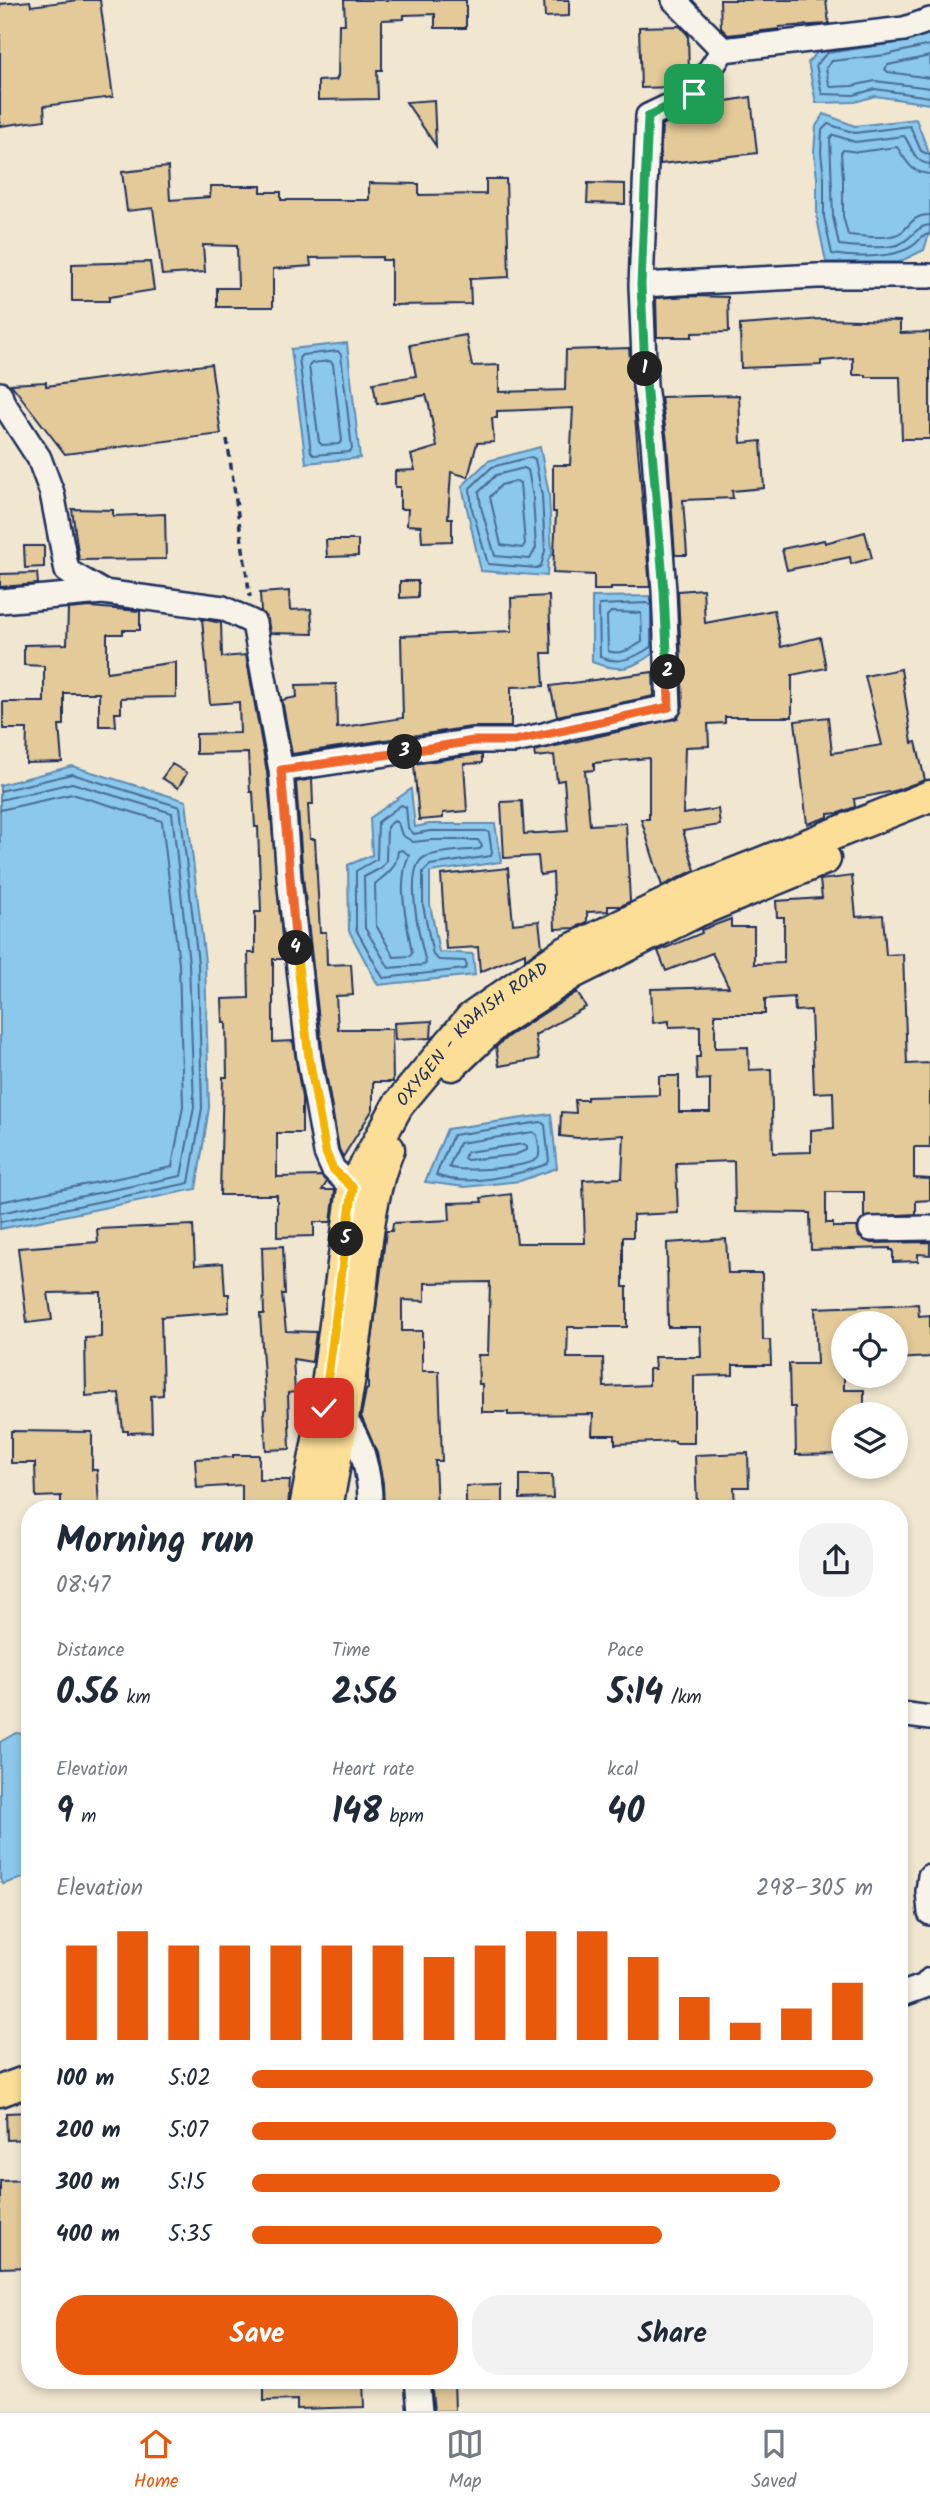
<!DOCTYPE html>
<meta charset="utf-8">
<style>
:root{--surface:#fff;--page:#f2f2f3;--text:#1f2937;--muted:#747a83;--line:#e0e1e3;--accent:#ea580c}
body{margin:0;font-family:Kalam,sans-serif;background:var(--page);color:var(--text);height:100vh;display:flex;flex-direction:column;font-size:26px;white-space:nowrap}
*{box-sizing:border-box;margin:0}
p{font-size:23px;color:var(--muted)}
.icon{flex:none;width:38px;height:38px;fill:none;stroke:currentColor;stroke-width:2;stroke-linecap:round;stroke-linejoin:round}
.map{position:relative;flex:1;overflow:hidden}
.side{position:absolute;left:21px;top:1500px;width:887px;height:889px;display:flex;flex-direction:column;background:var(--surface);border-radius:28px;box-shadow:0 4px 10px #0003}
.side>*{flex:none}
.controls{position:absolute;left:831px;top:1311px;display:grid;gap:14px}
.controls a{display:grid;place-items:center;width:77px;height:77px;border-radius:50%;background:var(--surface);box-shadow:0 4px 10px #0003;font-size:35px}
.pin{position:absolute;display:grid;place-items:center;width:60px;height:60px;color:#fff;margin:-30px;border-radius:14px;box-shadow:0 4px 10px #0006}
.km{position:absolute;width:35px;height:35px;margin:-18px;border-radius:50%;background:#222;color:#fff;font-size:19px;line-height:35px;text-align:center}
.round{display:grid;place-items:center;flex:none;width:74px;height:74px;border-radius:28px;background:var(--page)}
.headline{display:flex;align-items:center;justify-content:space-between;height:119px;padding:0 35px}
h1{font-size:38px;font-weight:700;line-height:52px}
.figures{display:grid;grid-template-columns:repeat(3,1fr);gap:10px;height:119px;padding:7px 35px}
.figures div{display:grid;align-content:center}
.figures b{font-size:35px;font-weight:700}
.figures small{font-size:19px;font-weight:400}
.figures p{font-size:19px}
.chart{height:196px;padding:14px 35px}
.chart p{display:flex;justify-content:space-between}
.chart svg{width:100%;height:126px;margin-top:7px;stroke:var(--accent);stroke-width:6}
.cta{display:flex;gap:14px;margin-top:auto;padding:14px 35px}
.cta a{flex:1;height:80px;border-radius:28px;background:var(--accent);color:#fff;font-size:28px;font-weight:700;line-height:80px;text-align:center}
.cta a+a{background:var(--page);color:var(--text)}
ul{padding:0 35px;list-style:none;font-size:23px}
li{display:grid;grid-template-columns:112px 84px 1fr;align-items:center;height:52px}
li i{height:18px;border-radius:9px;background:var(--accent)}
.tab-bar{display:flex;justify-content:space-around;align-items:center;height:98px;border-top:2px solid var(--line);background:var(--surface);font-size:19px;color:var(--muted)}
.tab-bar a{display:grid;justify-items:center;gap:4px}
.tab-bar .on{color:var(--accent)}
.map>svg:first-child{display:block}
</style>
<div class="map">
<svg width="930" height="2411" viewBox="0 0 930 2411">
<rect width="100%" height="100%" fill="#f1e7d0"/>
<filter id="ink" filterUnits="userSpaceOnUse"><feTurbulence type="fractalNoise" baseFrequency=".0143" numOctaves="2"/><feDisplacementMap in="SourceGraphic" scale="14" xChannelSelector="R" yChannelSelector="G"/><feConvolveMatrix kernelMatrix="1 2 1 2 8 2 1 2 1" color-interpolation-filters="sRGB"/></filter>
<g filter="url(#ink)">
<path fill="#8bc8eb" stroke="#5e8bb3" stroke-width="2" d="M930 29V104L875 96 855 102 816 103 808 62 823 46Z
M824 114 855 126 916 119 930 156V231L924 250 899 262H826L817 218V178L814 152 816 126Z
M347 343 360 458 306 463 291 349Z
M540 447 549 494 552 554 548 560 547 576 481 571 462 486 488 461Z
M657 596 659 650C631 668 624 674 592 662V597Z
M72 766 186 801 205 962 209 1108 196 1189 0 1229V785Z
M411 789 415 827 429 824H495L501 862 430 872V904L439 952 473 954 475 975 378 985 349 931 348 865 372 855 370 818Z
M551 1114 557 1168 520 1181 465 1187 425 1182 447 1129Z
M16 1733 30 1735V1876L3 1884 0 1879V1742Z"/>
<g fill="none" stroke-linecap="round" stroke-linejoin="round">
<path stroke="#486c96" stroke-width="2" d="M902 42 827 53 816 65 822 94 854 95 875 89 930 97
M930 45 886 55 832 61 826 68 829 84 831 87 852 86 875 81 930 88
M930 56 888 65 885 69 888 72 930 78
M930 155 921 151 910 126 855 133 828 124 822 130 821 152 824 178V217L832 254C856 258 909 260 922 236L930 234
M930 164C912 162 913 147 904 136L855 142 834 135 830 138 833 217 839 245C853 247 884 249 897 245 911 241 915 226 930 225
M930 174C910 173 907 161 897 147L858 152 843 150 841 153 843 177V216L848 235C862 236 891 241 903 231 912 222 915 215 930 215
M338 351 341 355 352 449 349 452 314 455 311 452 299 358 302 355Z
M330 361 333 364 342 441 339 444 322 445 319 442 309 366 312 363Z
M531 457 535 459 542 496 545 551 541 566 537 568 488 564 472 509 470 488 492 467Z
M524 468 528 470 533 497 536 548 530 559 495 556 481 507 479 492 496 475Z
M516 481 520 483 525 544 522 548 501 545 490 497 501 485Z
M647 603 651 606V647C634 658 619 665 600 657L599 605Z
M611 612 641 613 642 642C632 648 620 656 608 651L607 616Z
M0 791 72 774 180 807 198 963 202 1108 189 1183 0 1222
M0 800 72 783 172 813 189 963 194 1107 181 1176 0 1213
M401 805 406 807 408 828 414 834 430 831H486L489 833 492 853 491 856 430 865 423 872V905L433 955 439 960 465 961 467 966 465 969 383 978 356 929V871L377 859 378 822Z
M0 810 72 794 162 821 179 964 183 1106 172 1167 0 1202
M394 821 398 823 402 835 413 842 431 840H478L482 846 480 849C463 851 440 851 425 857 402 867 421 944 426 963L424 965 389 968 365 928 364 877 381 868 386 861 387 827Z
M402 850 409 855C396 885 407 921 412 953L410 956 394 957 376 925 375 884C387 873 396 870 398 851Z
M541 1122 545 1125 549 1161 547 1164C517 1175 466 1188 436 1175L453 1135Z
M533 1132 537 1135C538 1140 541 1154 538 1158 530 1168 460 1173 449 1167L459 1143Z
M524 1144 527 1146V1150L514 1155 467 1160 464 1158 467 1152Z"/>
</g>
<path fill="#e4ca99" stroke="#1b2f5e" stroke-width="2" fill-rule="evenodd" d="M78 0H100L113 97 44 106 45 120 0 126V4L30 1 31 6Z
M344 0H466V28H435V14L404 15V19L382 20V70H377L378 99 318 100V81L336 80 338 76 339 24H345Z
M544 0H569V16L545 17Z
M720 0H826L829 24 779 27V29L728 35 721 28Z
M680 26 688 35 689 75 684 83 676 87 641 88 639 27Z
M751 97 757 153 660 164 662 125 702 105Z
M434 100 436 146 406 102Z
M168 167 170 200 210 197 211 186H261V192H281V200H369V183L419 184V195L486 194V179H506L509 277 470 279 471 304 391 305V260H382V257L310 258 311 266 273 269V307H217V288H238L237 246 203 245 205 272 162 275 153 208 127 211 122 172Z
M588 183 625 184V204L587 203Z
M150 262 154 290 109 297V301H72V264Z
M691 296 728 297 729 332 692 333V337H657L656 298Z
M822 319 900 321V333L930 332V439H902L900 377H866V375H853V358L821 361V365L741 368 740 325Z
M466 335 472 366 499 365V392L565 390 566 350 629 348 650 587H611V590H594V575L553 573 556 512H553V465H570L573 408 497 411V418H492L494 442 477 443 468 477 451 472 448 518H452V541L422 542 421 526 407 525 408 509H400V487H395V471L415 470 411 455 437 447 429 405 426 395 377 404 373 383 416 376 410 345Z
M211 364 221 434 65 454 11 384 46 382V386Z
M739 395 741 443 761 441 764 488 732 491 733 498 683 500 687 555H675L667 441 661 397Z
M72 509 113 510V516L165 514 166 559 79 560Z
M865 532 872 558 851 564 850 557 787 570 782 549 824 540 825 543Z
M326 540H358V556L327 557Z
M24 546H44V567L25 568Z
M37 573 38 584 0 587V574Z
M400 581H418V597L400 598Z
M703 589 705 623 774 610 781 647 820 637 826 668 792 675V717H725V723L708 724 709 746 685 747 683 814 718 809 720 825 683 831 695 870 662 886 641 819H649V758L594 763V770L585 771 590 825 626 823 630 901 621 906H608V911L587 912V922L575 928 555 929 553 873 540 875 538 856 504 858 501 802 522 801 524 834 568 831 564 780 557 781 554 755 535 757 534 751 678 718 683 706 678 591Z
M289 591 290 610 311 609 313 634 270 633 268 620 261 611 260 593Z
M549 596 551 653H542L544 686 511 687V727H471L292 754 282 700 297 697 296 685 336 684 337 728 403 718 401 636 512 631 511 598Z
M90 607 140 611V630H123V634H107V672L176 662V697L121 698V713H115L116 726H99V693H64V725H59L62 762 26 763 27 729H3V702H44V666L24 665V645L67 644 68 609Z
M202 619 221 623 222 657 246 655 267 772 284 959H273V1042L293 1041 302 1098V1133H277V1177L321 1176 327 1182 322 1190H335L331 1222H314V1236L277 1237V1195H220L223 1077H227L226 1023H223L222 999 249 998 248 953H255V912H261L258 827H255L253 792H250L248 753 196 754V734L240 733 239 702 210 704Z
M901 669 912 743 916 742 925 780 894 791 854 799 855 807 839 813 828 814V817L807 824 795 721 828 717 832 753 882 745 865 676Z
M653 672 654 696 557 716 550 686Z
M474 755H482V763L464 764 467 811 443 813V818L419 820 414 764Z
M172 764 187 773 178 788 162 778Z
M312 779 313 804H308L310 839H315L320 932H326L327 965 351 964 353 995 336 996 338 1029H392L393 1082H373V1109L343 1157 339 1149 323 1056 303 877 296 782Z
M508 868 513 924 539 921 542 947 525 959V953L480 972 478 947 446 949 441 875Z
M852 876 856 917 883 915 886 955 903 954 907 1064 930 1063V1147H914V1178L930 1179V1200L916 1201V1214L864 1217V1192H826V1223H833V1227H857L859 1237 871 1243 930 1242V1255L918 1254V1261L893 1262V1250H890V1248L811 1250 810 1213 735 1212 734 1161 676 1163 678 1213 633 1215V1237H623V1287H627V1327H568L567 1358H603L604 1387 649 1385V1369H655L654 1357H701L700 1327H668L667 1243 726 1239 728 1273H762L763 1340H770L771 1365H733V1375L694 1376V1443H675V1441L615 1444V1435H592L593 1414 508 1415V1412H482V1384H479L478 1355H488L490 1282 425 1283V1301L402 1300V1331H422V1371H439L442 1461H435L437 1508H384L383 1483 377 1453 361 1416 366 1390 368 1389V1373L386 1231H392L393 1223 450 1220 449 1203 482 1202 481 1198 511 1194 517 1243H585L583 1180 622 1178 624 1135 578 1138 560 1136 561 1112 576 1113 575 1100H587V1097L659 1095V1076H679V1112H710V1079L697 1080 696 1057H700V1026L669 1027V1021L653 1023 651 989 729 987 712 953 666 971 658 951 702 933 701 930 731 919V927H754V964L784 963V917H777L776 901 822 898 820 880ZM794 997 795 1011 811 1010 814 1093 833 1092 834 1128 811 1130V1152L773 1153 771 1069 749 1070 748 1047 715 1048V1014H765V999Z
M577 992 586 1007 535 1035 539 1059 499 1066 496 1047 507 1037Z
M432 1021 431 1038 395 1040 394 1023Z
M193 1225 195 1265 223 1263 225 1294H229V1312L161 1317 163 1395 151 1396 152 1432 128 1433V1431H123L119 1393 86 1396 85 1338 101 1337V1292L48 1293 52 1320 27 1323 18 1248 98 1242 97 1229Z
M283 1246 285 1294H282L286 1331 316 1332 312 1362 293 1359 295 1392 288 1393 290 1449 266 1450 264 1410 266 1409 260 1314H264L262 1247Z
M918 1304 919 1316 930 1315V1357L896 1359V1323H844V1390H864V1414H844V1454L796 1455 795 1407H790L789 1364H817L815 1308Z
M11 1431 92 1432V1470H97L99 1508H61V1496L36 1497 35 1463H11Z
M748 1453 749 1487H734L735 1508H697L695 1455Z
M233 1455H259V1480H290L288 1508H242V1485L197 1488 195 1459 233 1457Z
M520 1475H552L553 1498 520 1499Z
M503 1485V1504H466V1486Z
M30 2112V2139L7 2140 6 2113Z
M30 2180V2267L0 2268V2181Z
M264 2380H363L364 2407 297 2409V2400L264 2401Z
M431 2380H454L455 2411H434Z"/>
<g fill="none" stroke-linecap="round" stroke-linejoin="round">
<defs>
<path id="minor" d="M674 0 723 50
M641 285 817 276H930
M0 394 2 401 39 458 52 493 67 571 103 592
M0 601 103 592 223 608 254 623 281 770 289 878 309 1058 326 1153 333 1169 353 1188
M281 770 473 741H514L544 735 570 727 669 707 664 591 653 442 645 386 641 285 648 116 694 94 723 50 904 29 930 20
M871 1229 930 1228
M336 1414C362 1427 371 1482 370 1508
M900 1714 930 1718
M930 1876 928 1891 930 1913
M900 1995 925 1986 930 1980
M417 2380 420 2411"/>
<g id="major">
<path d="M452 1065 496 1023 575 972 696 912 825 859"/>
<path id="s1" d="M305 1508 324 1408 353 1188 398 1105 471 1018 564 953 700 887 930 796"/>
<path d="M327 1508C338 1448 349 1389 357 1328 364 1273 367 1199 389 1149"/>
<path d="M0 2091 30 2080"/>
</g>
</defs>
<use href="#minor" stroke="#1b2f5e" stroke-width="28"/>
<use href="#major" stroke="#1b2f5e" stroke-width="35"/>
<path stroke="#1b2f5e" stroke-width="3.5" stroke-dasharray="7 5" stroke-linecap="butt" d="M227 439 250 597"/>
<use href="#minor" stroke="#f7f3e8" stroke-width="23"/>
<use href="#major" stroke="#fdde96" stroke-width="30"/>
</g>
</g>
<g fill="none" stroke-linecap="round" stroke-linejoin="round" filter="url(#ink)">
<defs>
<path id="split-1" d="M645 369 641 285 648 116 694 94"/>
<path id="split-2" d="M645 369 664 591 668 672"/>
<path id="split-3" d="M405 752 473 741H514L669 707 668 672"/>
<path id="split-4" d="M296 948 281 770 405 752"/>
<path id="split-5" d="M296 948 309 1058 326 1153 333 1169 353 1188 346 1239"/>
<path id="split-6" d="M324 1408 346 1239"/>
</defs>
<use href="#split-1" stroke="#fff" stroke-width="14"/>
<use href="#split-2" stroke="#fff" stroke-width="14"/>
<use href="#split-3" stroke="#fff" stroke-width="14"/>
<use href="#split-4" stroke="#fff" stroke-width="14"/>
<use href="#split-5" stroke="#fff" stroke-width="14"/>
<use href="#split-6" stroke="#fff" stroke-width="14"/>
<use href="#split-1" stroke="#22a559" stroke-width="9"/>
<use href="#split-2" stroke="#22a559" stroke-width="9"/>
<use href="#split-3" stroke="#f0652b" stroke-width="9"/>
<use href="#split-4" stroke="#f0652b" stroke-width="9"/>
<use href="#split-5" stroke="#f5b400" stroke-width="9"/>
<use href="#split-6" stroke="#f5b400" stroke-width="9"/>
</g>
<g text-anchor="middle" stroke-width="6" stroke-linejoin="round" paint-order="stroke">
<g font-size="18" fill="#1b2f5e" stroke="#f7f3e8">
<text dy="6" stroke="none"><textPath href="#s1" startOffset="522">OXYGEN - KWAISH ROAD</textPath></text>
</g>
</g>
</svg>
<div class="controls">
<a><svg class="icon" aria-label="locate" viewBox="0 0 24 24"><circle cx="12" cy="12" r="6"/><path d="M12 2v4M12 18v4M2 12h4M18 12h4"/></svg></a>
<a><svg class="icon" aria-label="layers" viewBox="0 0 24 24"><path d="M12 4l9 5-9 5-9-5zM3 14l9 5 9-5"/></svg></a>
</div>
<div class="pin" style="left:694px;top:94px;background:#1e9e55"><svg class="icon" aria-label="arrive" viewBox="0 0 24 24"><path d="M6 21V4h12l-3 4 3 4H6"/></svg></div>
<div class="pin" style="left:324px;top:1408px;background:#d93025"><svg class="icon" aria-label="check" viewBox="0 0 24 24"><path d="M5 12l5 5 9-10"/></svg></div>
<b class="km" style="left:645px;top:369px">1</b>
<b class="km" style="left:668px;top:672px">2</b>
<b class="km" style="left:405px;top:752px">3</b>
<b class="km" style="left:296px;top:948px">4</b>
<b class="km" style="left:346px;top:1239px">5</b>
<section class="side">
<div class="headline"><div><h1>Morning run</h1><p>08:47</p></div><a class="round"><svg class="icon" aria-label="share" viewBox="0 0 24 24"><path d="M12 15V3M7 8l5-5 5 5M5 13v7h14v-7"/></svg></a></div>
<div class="figures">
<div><p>Distance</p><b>0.56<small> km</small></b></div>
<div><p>Time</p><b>2:56</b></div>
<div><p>Pace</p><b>5:14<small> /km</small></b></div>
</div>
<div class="figures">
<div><p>Elevation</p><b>9<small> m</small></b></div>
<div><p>Heart rate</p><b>148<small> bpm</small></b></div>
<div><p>kcal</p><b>40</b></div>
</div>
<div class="chart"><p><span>Elevation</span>298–305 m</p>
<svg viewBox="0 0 160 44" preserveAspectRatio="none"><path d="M5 44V11M15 44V6M25 44V11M35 44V11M45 44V11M55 44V11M65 44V11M75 44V15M85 44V11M95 44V6M105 44V6M115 44V15M125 44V29M135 44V38M145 44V33M155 44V24"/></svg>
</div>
<ul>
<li><b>100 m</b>5:02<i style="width:100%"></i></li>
<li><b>200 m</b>5:07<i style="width:94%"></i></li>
<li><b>300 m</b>5:15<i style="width:85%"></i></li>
<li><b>400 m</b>5:35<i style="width:66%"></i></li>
</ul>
<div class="cta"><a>Save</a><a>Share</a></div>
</section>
</div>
<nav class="tab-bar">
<a class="on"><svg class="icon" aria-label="home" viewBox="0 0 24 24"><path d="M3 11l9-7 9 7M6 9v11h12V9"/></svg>Home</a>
<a><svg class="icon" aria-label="map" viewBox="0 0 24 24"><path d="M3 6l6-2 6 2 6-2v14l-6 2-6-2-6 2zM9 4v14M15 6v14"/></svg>Map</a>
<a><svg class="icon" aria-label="saved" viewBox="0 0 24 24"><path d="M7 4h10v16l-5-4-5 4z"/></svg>Saved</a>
</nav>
